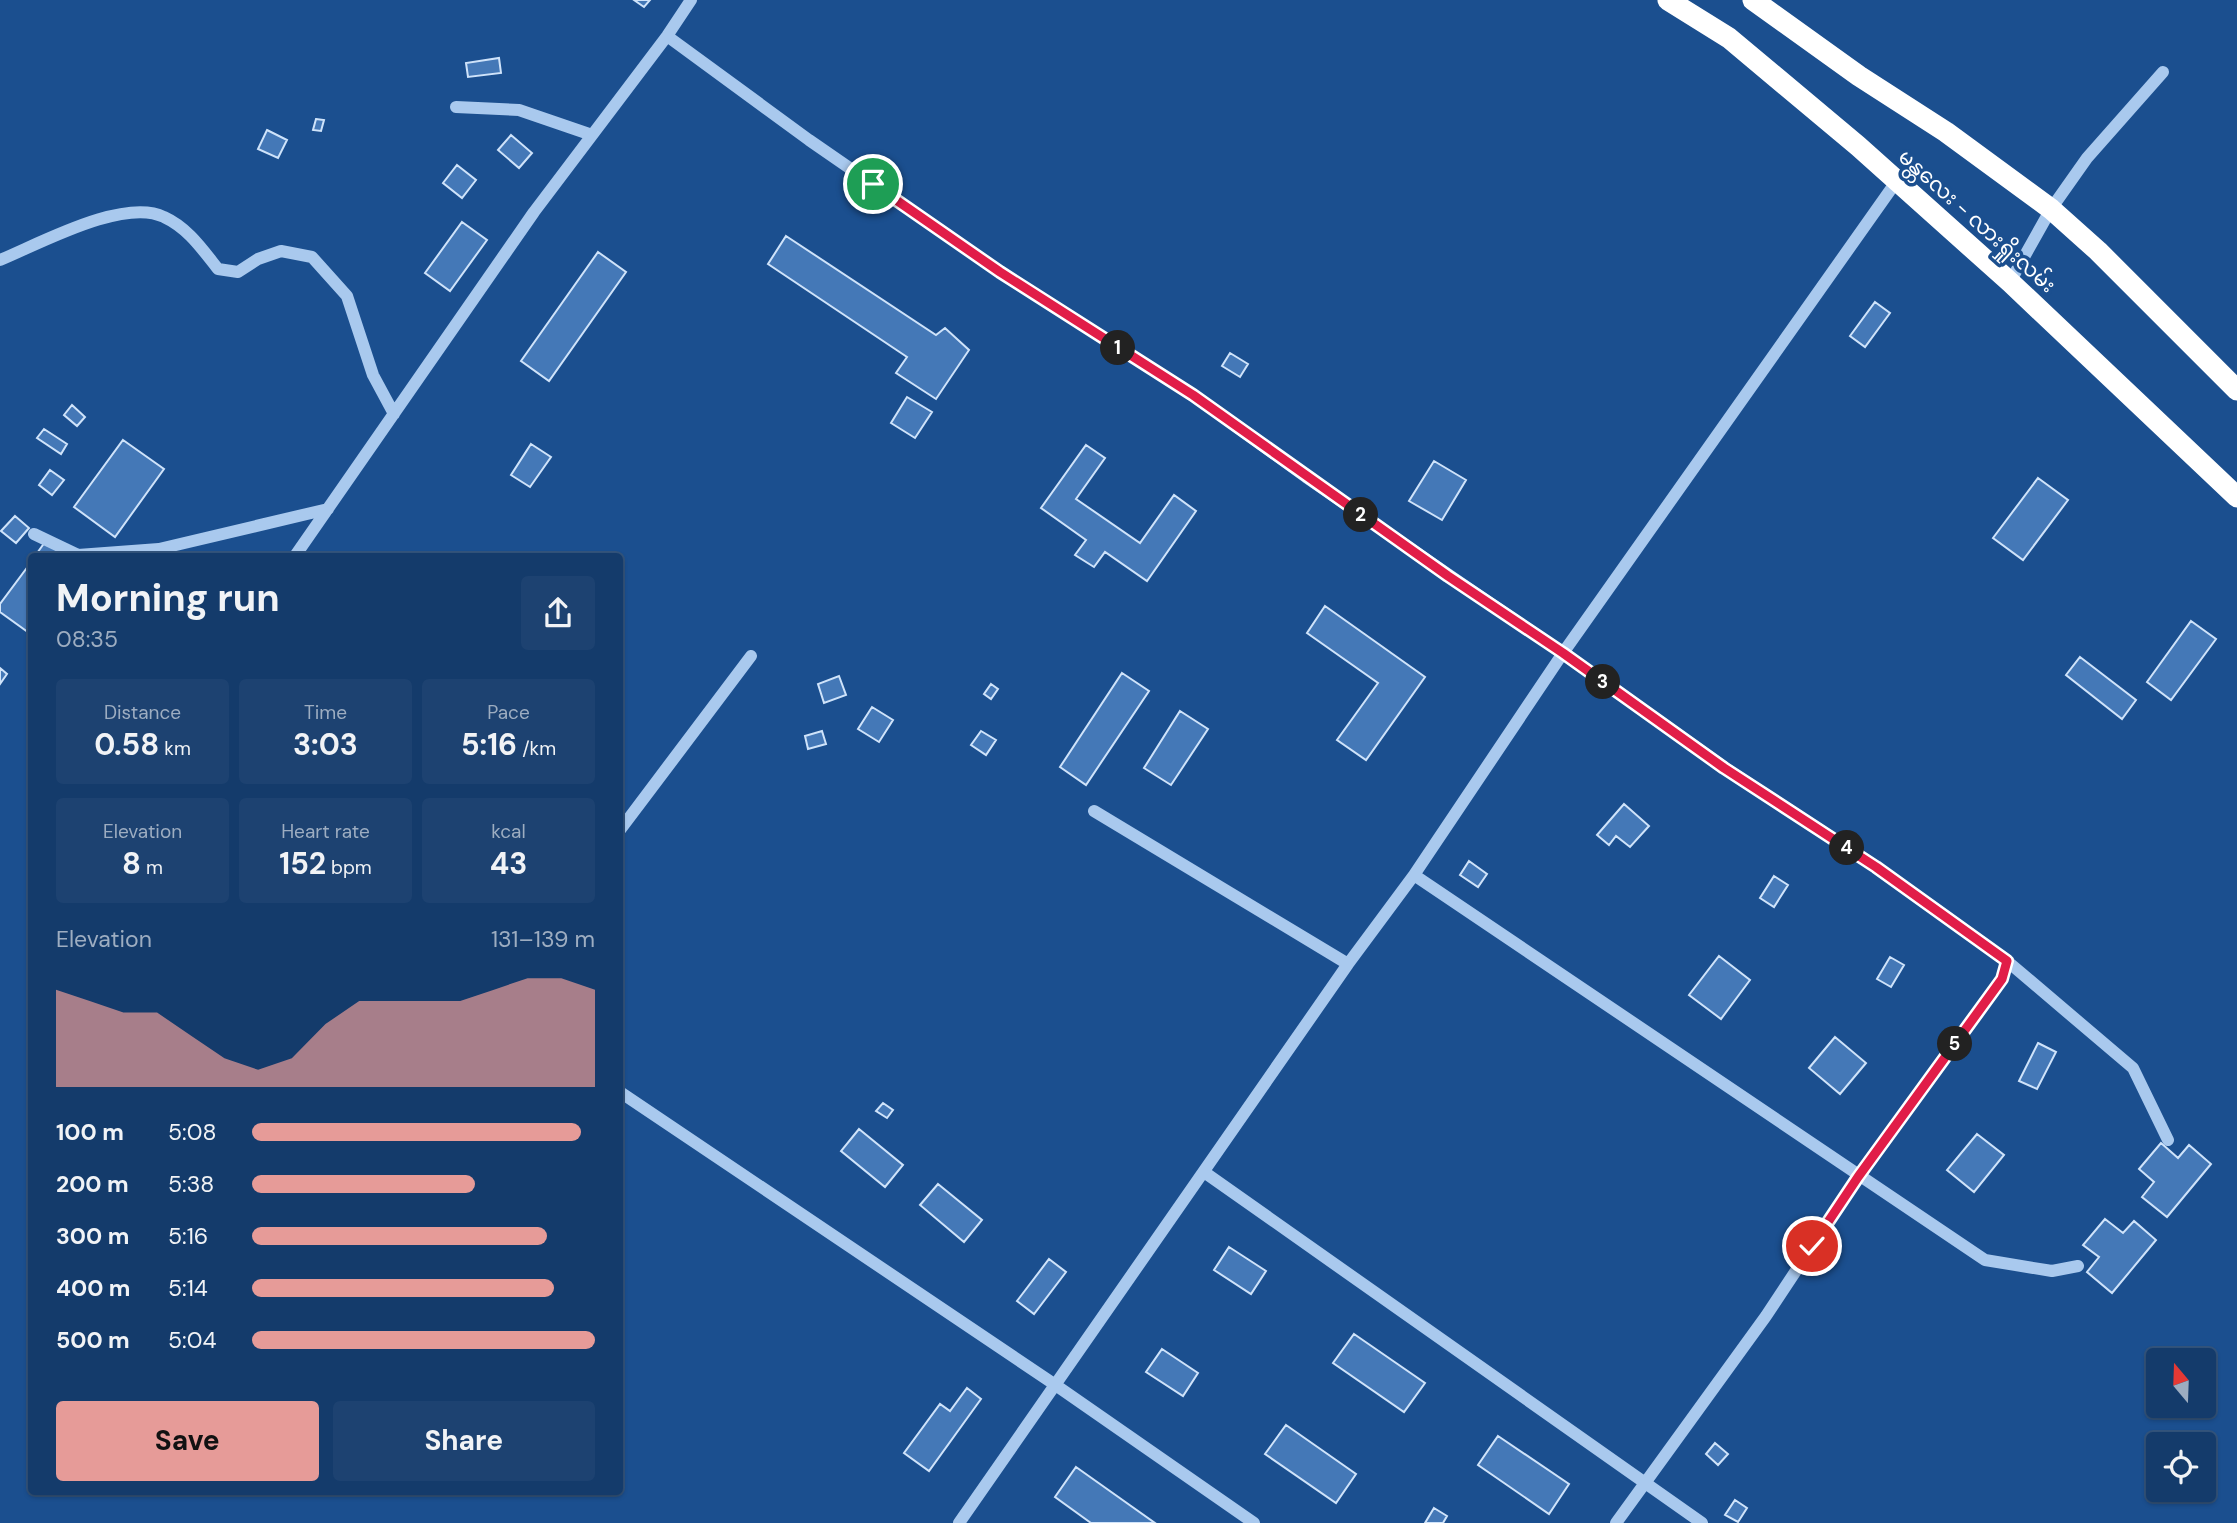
<!DOCTYPE html>
<meta charset="utf-8">
<style>
:root{--surface:#143b6b;--page:#1d4271;--text:#f1f3f6;--muted:#9dadc1;--line:#33557e;--accent:#e69b98}
body{margin:0;font-family:"DM Sans","Noto Sans Myanmar",sans-serif;background:var(--page);color:var(--text);height:100vh;display:flex;flex-direction:column;font-size:26px;white-space:nowrap}
*{box-sizing:border-box;margin:0}
p{font-size:23px;color:var(--muted)}
.icon{flex:none;width:38px;height:38px;fill:none;stroke:currentColor;stroke-width:2;stroke-linecap:round;stroke-linejoin:round}
.map{position:relative;flex:1;overflow:hidden}
.drawer{position:absolute;left:28px;top:553px;width:595px;height:942px;display:flex;flex-direction:column;background:var(--surface);border-radius:7px;box-shadow:0 2px 5px #0004,0 0 0 2px var(--line)}
.drawer>*{flex:none}
.needle{width:46px;rotate:341deg}
.controls{position:absolute;left:2146px;top:1348px;display:grid;gap:14px}
.controls a{display:grid;place-items:center;width:70px;height:70px;border-radius:7px;background:var(--surface);box-shadow:0 2px 5px #0004,0 0 0 2px var(--line);font-size:35px}
.pin{position:absolute;display:grid;place-items:center;width:60px;height:60px;color:#fff;margin:-30px;border:4px solid #fff;border-radius:50%;box-shadow:0 2px 7px #0007}
.km{position:absolute;width:35px;height:35px;margin:-18px;border-radius:50%;background:#222;color:#fff;font-size:19px;line-height:35px;text-align:center}
.round{display:grid;place-items:center;flex:none;width:74px;height:74px;border-radius:7px;background:var(--page)}
.summary{display:flex;align-items:center;justify-content:space-between;height:119px;padding:0 28px}
h1{font-size:38px;font-weight:700;line-height:52px}
.figures{display:grid;grid-template-columns:repeat(3,1fr);gap:10px;height:119px;padding:7px 28px}
.figures div{display:grid;align-content:center;border-radius:7px;background:var(--page);text-align:center}
.figures b{font-size:30px;font-weight:700}
.figures small{font-size:19px;font-weight:400}
.figures p{font-size:19px}
.chart{height:196px;padding:14px 28px}
.chart p{display:flex;justify-content:space-between}
.chart svg{width:100%;height:126px;margin-top:7px;fill:var(--accent);opacity:.7}
.action{display:flex;gap:14px;margin-top:auto;padding:14px 28px}
.action a{flex:1;height:80px;border-radius:7px;background:var(--accent);color:#111;font-size:28px;font-weight:700;line-height:80px;text-align:center}
.action a+a{background:var(--page);color:var(--text)}
ul{padding:0 28px;list-style:none;font-size:23px}
li{display:grid;grid-template-columns:112px 84px 1fr;align-items:center;height:52px}
li i{height:18px;border-radius:9px;background:var(--accent)}
.map>svg:first-child{display:block}
</style>
<div class="map">
<svg width="2237" height="1523" viewBox="0 0 2237 1523">
<rect width="100%" height="100%" fill="#1b4f8f"/>
<path fill="#4478b7" stroke="#cfe3fa" stroke-width="2" d="M634 0H650L644 7Z
M499 58 501 73 468 77 466 63Z
M316 119 324 120 321 131 313 130Z
M267 130 287 140 278 158 258 149Z
M511 135 532 153 519 168 498 150Z
M457 165 476 180 462 198 443 183Z
M462 222 487 240 450 291 425 273Z
M786 236 936 335 945 328 969 350 936 399 896 373 907 357 768 264Z
M598 252 626 272 549 381 521 361Z
M1875 302 1890 313 1865 347 1850 336Z
M1230 353 1248 364 1240 377 1222 366Z
M907 397 932 412 915 438 891 423Z
M72 405 85 417 77 426 64 415Z
M44 429 67 444 61 454 37 438Z
M123 440 164 469 115 537 74 507Z
M531 444 551 457 530 487 511 475Z
M1086 445 1105 458 1076 499 1140 543 1174 495 1196 511 1147 581 1105 552 1094 567 1075 555 1086 540 1041 508Z
M1434 461 1466 480 1442 520 1409 501Z
M50 470 64 480 52 495 39 485Z
M2038 478 2068 500 2023 560 1993 538Z
M15 516 29 528 16 543 1 531Z
M45 542 66 556H35Z
M32 561V635L0 612V604Z
M1325 606 1425 677 1366 760 1337 740 1378 683 1307 633Z
M2191 621 2216 639 2171 700 2147 682Z
M2080 657 2136 700 2122 719 2066 675Z
M0 668 7 674 0 684Z
M1122 673 1149 691 1086 785 1060 767Z
M839 676 846 695 824 703 818 684Z
M991 684 998 689 991 699 984 694Z
M872 707 893 720 879 742 858 729Z
M1180 711 1208 729 1171 785 1144 768Z
M822 731 826 744 808 749 805 736Z
M981 731 996 740 986 755 971 745Z
M1624 804 1649 826 1630 847 1616 836 1609 845 1597 835Z
M1469 861 1487 874 1478 887 1460 875Z
M1774 876 1788 885 1774 907 1760 898Z
M1719 956 1750 980 1721 1019 1689 995Z
M1890 957 1904 965 1891 987 1877 979Z
M1835 1037 1866 1063 1840 1094 1809 1068Z
M2038 1043 2056 1052 2037 1089 2019 1081Z
M883 1103 893 1110 887 1118 876 1111Z
M859 1129 903 1165 885 1187 841 1151Z
M1977 1134 2004 1155 1974 1192 1947 1170Z
M2161 1143 2178 1158 2189 1145 2211 1164 2167 1217 2142 1197 2154 1182 2139 1169Z
M938 1184 982 1220 964 1242 920 1205Z
M2105 1219 2123 1233 2134 1221 2156 1240 2112 1293 2087 1272 2099 1257 2083 1245Z
M1229 1247 1266 1271 1251 1294 1214 1270Z
M1049 1259 1066 1272 1034 1314 1017 1301Z
M1354 1334 1425 1383 1404 1412 1333 1363Z
M1162 1349 1198 1373 1183 1396 1146 1372Z
M967 1388 981 1399 929 1471 904 1453 940 1404 950 1411Z
M1286 1425 1356 1474 1336 1503 1265 1454Z
M1498 1436 1569 1484 1549 1514 1478 1465Z
M1715 1443 1728 1454 1718 1465 1706 1454Z
M1076 1467 1155 1523H1091L1055 1497Z
M1735 1500 1747 1508 1738 1522 1725 1515Z
M1434 1508 1447 1516 1443 1523H1425Z"/>
<g fill="none" stroke-linecap="round" stroke-linejoin="round">
<path stroke="#a9c9ee" stroke-width="12" d="M667 36 809 140 1000 272 1193 395 1306 477 1563 653 1725 768 1876 867 2007 961 2002 979 1858 1177 1766 1316 1616 1523
M456 107 519 110 592 135
M0 260C39 244 124 197 164 217 188 228 202 249 218 269L238 272 258 259 281 251 312 257 347 296 373 375 394 414
M2010 282 2051 209 2087 158 2163 72
M34 534 78 555 159 549 328 509
M295 556 534 212 667 36 691 0
M1094 811 1348 964
M620 830 751 656
M1414 875 1985 1260 2052 1271 2078 1266
M2007 961 2133 1068 2168 1140
M620 1092 1054 1384 1254 1523
M1204 1172 1702 1523
M959 1523 1348 964 1414 875 1563 653 1896 182"/>
<path stroke="#fff" stroke-width="21" d="M1668 0 1729 38 1858 146 2010 282 2237 497
M1753 0 1859 76 1946 132 2051 209 2098 251 2237 390"/>
</g>
<g fill="none" stroke-linecap="round" stroke-linejoin="round">
<defs>
<path id="route" d="M873 184 1000 272 1193 395 1448 576 1563 653 1724 768 1876 867 2007 961 2002 979 1858 1177 1812 1246"/>
</defs>
<use href="#route" stroke="#fff" stroke-width="14"/>
<use href="#route" stroke="#e11d48" stroke-width="9"/>
</g>
<g text-anchor="middle" stroke-width="7" stroke-linejoin="round" paint-order="stroke">
<g font-size="21" fill="#fff" stroke="#1b4f8f">
<text transform="translate(1977 221) rotate(42)" y="7">မန္တလေး - လားရှိုးလမ်း</text>
</g>
</g>
</svg>
<div class="controls">
<a><svg class="needle" viewBox="-14 -14 28 28"><path d="M0-13l5 13h-10z" fill="#e53935"/><path d="M0 13l5-13h-10z" fill="#9dadc1"/></svg></a>
<a><svg class="icon" aria-label="locate" viewBox="0 0 24 24"><circle cx="12" cy="12" r="6"/><path d="M12 2v4M12 18v4M2 12h4M18 12h4"/></svg></a>
</div>
<div class="pin" style="left:873px;top:184px;background:#1e9e55"><svg class="icon" aria-label="arrive" viewBox="0 0 24 24"><path d="M6 21V4h12l-3 4 3 4H6"/></svg></div>
<div class="pin" style="left:1812px;top:1246px;background:#d93025"><svg class="icon" aria-label="check" viewBox="0 0 24 24"><path d="M5 12l5 5 9-10"/></svg></div>
<b class="km" style="left:1118px;top:348px">1</b>
<b class="km" style="left:1361px;top:515px">2</b>
<b class="km" style="left:1603px;top:682px">3</b>
<b class="km" style="left:1847px;top:848px">4</b>
<b class="km" style="left:1955px;top:1044px">5</b>
<section class="drawer">
<div class="summary"><div><h1>Morning run</h1><p>08:35</p></div><a class="round"><svg class="icon" aria-label="share" viewBox="0 0 24 24"><path d="M12 15V3M7 8l5-5 5 5M5 13v7h14v-7"/></svg></a></div>
<div class="figures">
<div><p>Distance</p><b>0.58<small> km</small></b></div>
<div><p>Time</p><b>3:03</b></div>
<div><p>Pace</p><b>5:16<small> /km</small></b></div>
</div>
<div class="figures">
<div><p>Elevation</p><b>8<small> m</small></b></div>
<div><p>Heart rate</p><b>152<small> bpm</small></b></div>
<div><p>kcal</p><b>43</b></div>
</div>
<div class="chart"><p><span>Elevation</span>131–139 m</p>
<svg viewBox="0 0 160 44" preserveAspectRatio="none"><path d="M0 44V10L10 14L20 18L30 18L40 26L50 34L60 38L70 34L80 22L90 14L100 14L110 14L120 14L130 10L140 6L150 6L160 10V44z"/></svg>
</div>
<ul>
<li><b>100 m</b>5:08<i style="width:96%"></i></li>
<li><b>200 m</b>5:38<i style="width:65%"></i></li>
<li><b>300 m</b>5:16<i style="width:86%"></i></li>
<li><b>400 m</b>5:14<i style="width:88%"></i></li>
<li><b>500 m</b>5:04<i style="width:100%"></i></li>
</ul>
<div class="action"><a>Save</a><a>Share</a></div>
</section>
</div>
